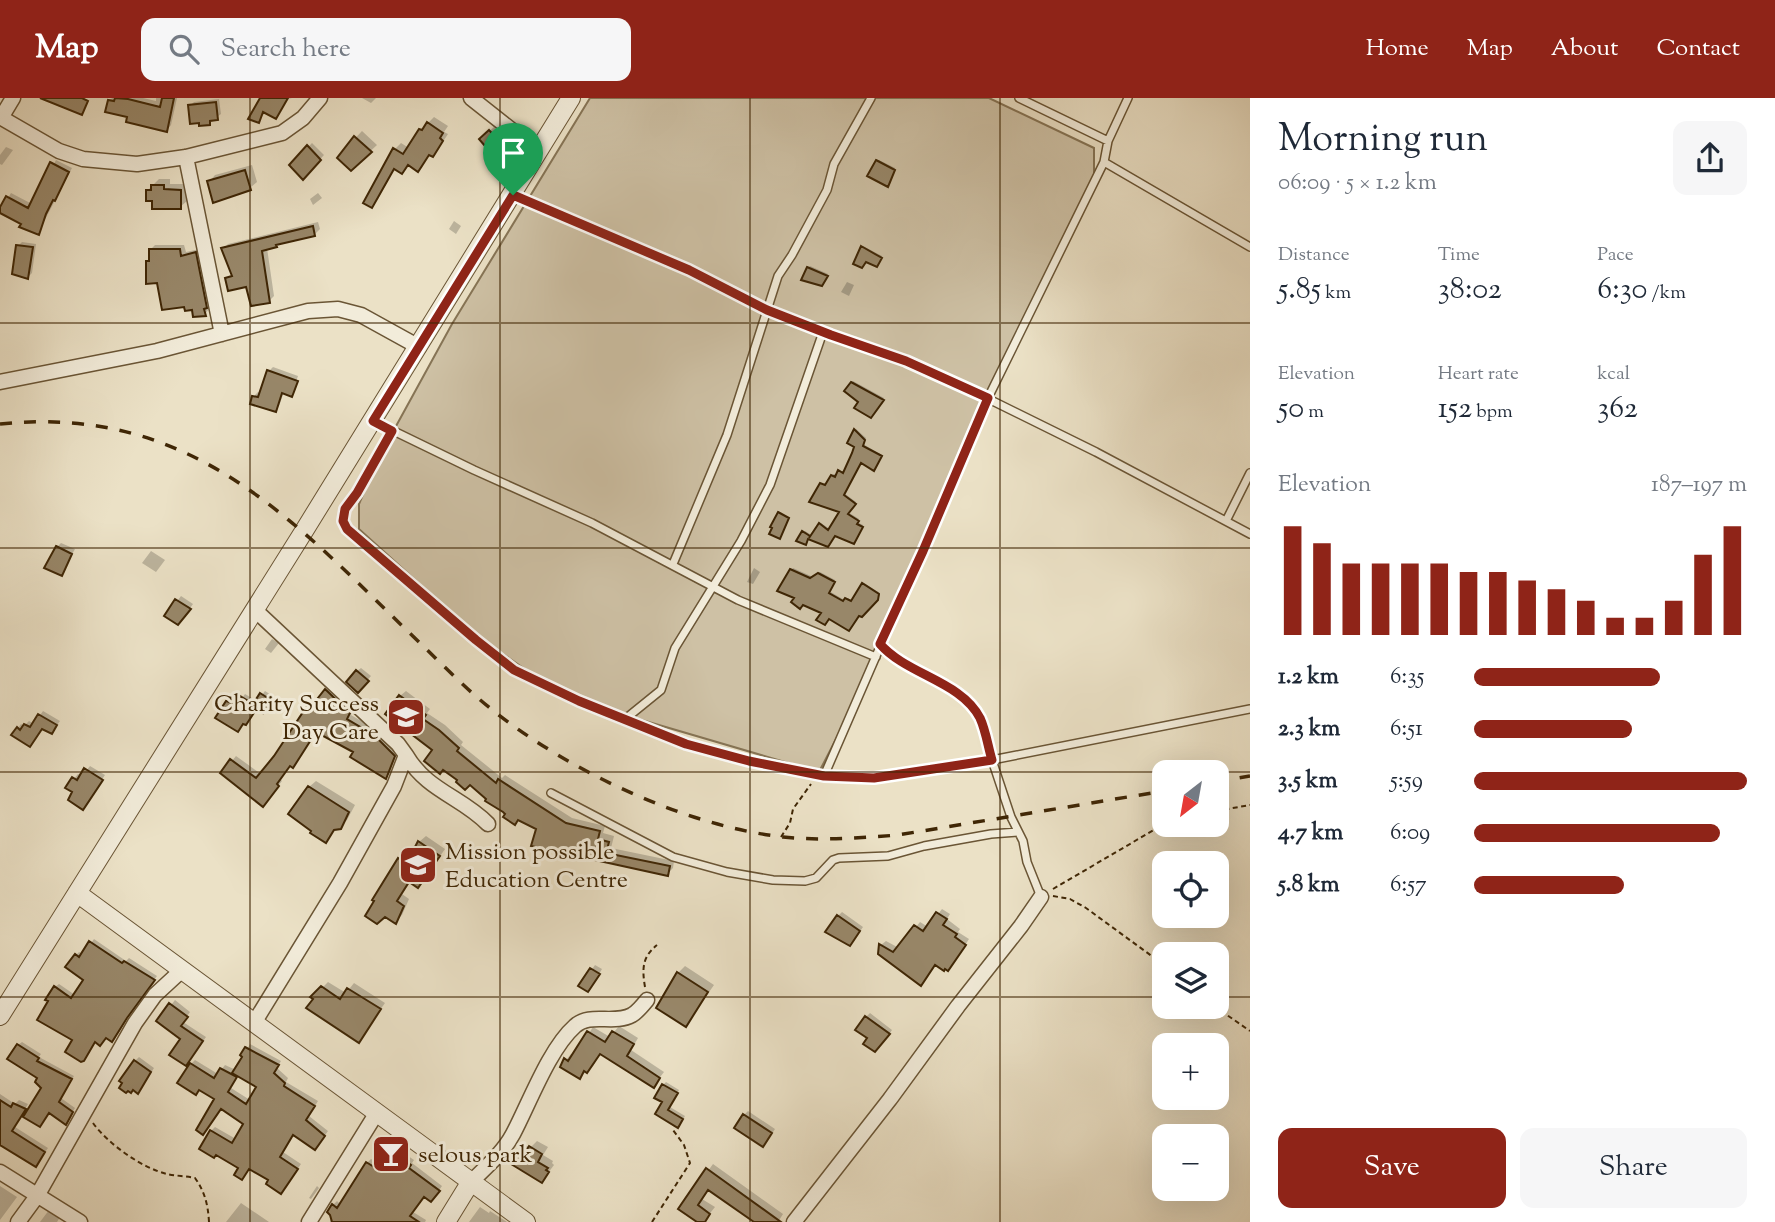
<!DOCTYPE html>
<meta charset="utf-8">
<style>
:root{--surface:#fff;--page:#f6f6f7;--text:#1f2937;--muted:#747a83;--accent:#8f2418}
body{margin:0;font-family:"Sorts Mill Goudy",serif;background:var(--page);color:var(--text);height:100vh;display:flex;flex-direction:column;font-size:26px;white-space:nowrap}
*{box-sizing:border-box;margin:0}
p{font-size:23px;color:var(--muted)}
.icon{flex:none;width:38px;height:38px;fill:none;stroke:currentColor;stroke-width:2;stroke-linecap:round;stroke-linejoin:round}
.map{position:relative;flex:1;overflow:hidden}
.sheet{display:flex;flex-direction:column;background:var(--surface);width:525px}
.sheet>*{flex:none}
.needle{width:46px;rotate:211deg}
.fabs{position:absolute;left:1152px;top:662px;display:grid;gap:14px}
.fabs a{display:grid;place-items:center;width:77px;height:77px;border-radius:14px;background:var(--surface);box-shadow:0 7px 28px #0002;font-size:35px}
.pin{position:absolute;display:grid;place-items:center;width:60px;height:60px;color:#fff;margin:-72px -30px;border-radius:50% 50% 50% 0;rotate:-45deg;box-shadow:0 0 7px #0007}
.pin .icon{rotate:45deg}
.round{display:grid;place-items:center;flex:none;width:74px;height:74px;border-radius:14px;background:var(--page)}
.overview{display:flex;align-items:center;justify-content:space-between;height:119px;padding:0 28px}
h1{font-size:38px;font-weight:600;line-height:52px}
.stats{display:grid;grid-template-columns:repeat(3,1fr);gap:10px;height:119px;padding:7px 28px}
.stats div{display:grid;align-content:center}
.stats b{font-size:30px;font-weight:600}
.stats small{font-size:19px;font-weight:400}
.stats p{font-size:19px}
.chart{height:196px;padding:14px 28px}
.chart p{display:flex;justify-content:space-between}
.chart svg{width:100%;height:126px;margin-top:7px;stroke:var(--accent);stroke-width:6}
.cta{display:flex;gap:14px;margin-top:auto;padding:14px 28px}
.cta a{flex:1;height:80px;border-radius:14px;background:var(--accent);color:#fff;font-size:28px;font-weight:600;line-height:80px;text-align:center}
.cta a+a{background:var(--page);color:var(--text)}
ul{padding:0 28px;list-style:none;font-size:23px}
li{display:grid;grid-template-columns:112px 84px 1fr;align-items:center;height:52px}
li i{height:18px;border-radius:9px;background:var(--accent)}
header{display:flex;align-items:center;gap:42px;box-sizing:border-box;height:98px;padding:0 35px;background:var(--accent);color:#fff}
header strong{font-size:33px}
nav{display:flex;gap:38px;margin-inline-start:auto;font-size:24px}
.search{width:490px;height:63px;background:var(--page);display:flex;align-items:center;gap:18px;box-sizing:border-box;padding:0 24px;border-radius:14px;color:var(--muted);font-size:26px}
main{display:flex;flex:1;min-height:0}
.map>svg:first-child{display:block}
</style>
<header>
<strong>Map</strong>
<div class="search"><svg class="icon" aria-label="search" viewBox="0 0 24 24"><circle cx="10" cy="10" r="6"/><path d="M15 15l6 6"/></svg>Search here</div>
<nav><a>Home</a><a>Map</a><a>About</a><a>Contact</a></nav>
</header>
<main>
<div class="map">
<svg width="1250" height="1124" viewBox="0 0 1250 1124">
<rect width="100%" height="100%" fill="#ebe1c6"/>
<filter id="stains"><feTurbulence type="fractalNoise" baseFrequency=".00286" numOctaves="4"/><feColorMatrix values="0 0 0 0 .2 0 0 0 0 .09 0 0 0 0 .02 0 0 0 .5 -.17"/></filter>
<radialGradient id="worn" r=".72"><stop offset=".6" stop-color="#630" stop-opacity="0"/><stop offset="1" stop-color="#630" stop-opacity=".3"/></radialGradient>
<path fill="#cec1a5" stroke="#867455" stroke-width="2" d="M590 0H989L1094 50V80L957 360 920 454 848 618 819 674 618 615 532 576 477 538 359 431V406L378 361 452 226Z"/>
<path fill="#0003" fill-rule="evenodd" d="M112 0H143L156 3V0H177L171 27 167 32 129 18 109 3Z
M262 0H292L288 1 276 19 266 13 259 23Z
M362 0H376L371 5Z
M219 1 221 16 209 25 190 8 194 4Z
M434 19 448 28 444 34 448 36 438 51 432 57 430 55 418 71 409 66 402 74 395 70 378 101 372 108 395 51 401 45 409 50 421 32Z
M494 29 510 48 498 59 481 41Z
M362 33 377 47 351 71 345 51Z
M312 45 324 57 303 80 291 67Z
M6 49 13 52 2 67 0 66V57Z
M56 62 72 70 38 135 0 113 11 95 32 106Z
M879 62 895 70 889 86 878 63Z
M252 67 257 84 250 90 209 84 215 77Z
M159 81H170V86H187V103L180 109 153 101 148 92Z
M318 95 322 100 313 107 310 101Z
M454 123 461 128 456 136 449 131Z
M318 124 320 131 315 136 267 150 274 198 269 203 248 186 227 181 233 175 223 151 228 146Z
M22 144 36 146 32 175 28 179 18 148Z
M155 147H184L186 154 200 151 211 204 208 206 209 211 205 216 158 183 148 164 150 161V152Z
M863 148 882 158 878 166 862 149Z
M810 168 828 176 823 184 808 170Z
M847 184 854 187 849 198 841 194Z
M273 269 298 278 292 295H294L292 297 284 294 279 308 275 312 254 298 258 294 261 295 269 273Z
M853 283 884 300 870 318 861 303 846 293Z
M856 331 866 340 863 346 882 357 875 369 861 363 844 395 856 404 848 414 859 421 857 424 863 427 855 443 835 436 827 447 804 434 805 433 813 438 821 425 831 432 842 413 822 386H828L833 376 851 378 841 371 845 374 854 356Z
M61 445 75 451 61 476 57 449Z
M151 453 165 462 156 474 142 465Z
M754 470 760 474 753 486 747 484Z
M793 470 813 479 820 474 835 482 829 493 846 503 848 500 853 503 864 485 880 495 879 499 861 517 823 515 780 492Z
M181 498 193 506 182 521 166 518Z
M272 541 279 545 271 555 265 551Z
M361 570 371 578 358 593 357 573Z
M331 588 354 610 351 617 378 633 398 653 390 675 386 679 356 653 317 632 297 663 293 668 291 666 280 681 282 683 267 702 222 675 236 658 261 676 309 609 313 605 315 606Z
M265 593 276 600 271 608 257 609 249 622 228 604 231 600 240 603 245 596 257 603Z
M406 593 430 611 427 615 445 627 463 644 461 647 502 680 505 677 572 720 605 728 603 735 614 738 611 750 674 763 673 770 667 776 533 747 538 731 507 715 470 685 460 682 435 652 400 598Z
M43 613 60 623 52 634 43 629 30 647 18 630 21 626 24 628 29 623 34 626Z
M90 668 105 677 83 710 75 694 67 689 78 676 82 678Z
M316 683 355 707 347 722 336 730 326 743 309 689Z
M426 738 445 751 424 781 411 783 402 796 409 801 402 817 396 823 385 817H367L399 761Z
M942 811 950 816 947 821 960 831 958 834 969 841 953 866 880 855 881 847 886 843 899 850 920 824 928 829Z
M842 814 863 829 854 842 838 818Z
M94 841 126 863 129 860 157 878 130 914 107 938 95 943 74 941 55 889 59 886 75 897 85 881 76 857 79 854 83 856Z
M595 867 602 871 592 888 581 887Z
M685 868 714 887 686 927 678 875Z
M328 884 346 895 354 885 385 905 358 943 313 899Z
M175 902 190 914 183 924 206 939 190 962 183 940 159 923Z
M870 915 892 932 888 938 869 939 866 919Z
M619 928 638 940 631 952 664 974 654 987 601 955 593 968 580 979 566 962 571 956 574 958 593 929 610 939Z
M22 944 41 956 39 959 74 978 61 1000 75 1010 66 1025 18 947Z
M250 946 281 963 277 970 288 980 286 984 318 1003 309 1018 328 1033 319 1046 294 1036 283 1054 301 1066 285 1090 250 1069 240 1070 211 1033 215 1029 236 1041 245 1025 217 1001 191 966 195 962 218 976 225 967 236 972ZM238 977 258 989 250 1002 231 990Z
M139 959 154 970 142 990H133L135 963Z
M666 984 679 992 670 1009 685 1018 681 1025 657 1015 664 1003 663 987Z
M0 996 15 1006 19 1002 28 1006 15 1029 48 1050 36 1067 3 1047 0 1049Z
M748 1013 775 1031 767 1043 744 1017Z
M537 1043 548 1049 543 1057 553 1063 552 1065 554 1067 542 1083 520 1054 527 1048 530 1050Z
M401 1053 414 1062 412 1065 442 1088 435 1098H425L413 1114 426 1122 425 1124H330L333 1107 337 1103 341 1107 367 1065 371 1061 384 1069 393 1056 396 1059Z
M713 1066 783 1116 778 1124H757L709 1090 702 1101 715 1109 703 1124H700L681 1110Z
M0 1088 17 1099 0 1122Z
M317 1088 319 1090 311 1101 309 1100Z
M241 1105 269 1124H226Z
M480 1109 489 1115 490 1113 507 1124H469Z
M49 1112 60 1119 57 1124H40Z"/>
<path fill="#988769" stroke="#3f2605" stroke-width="2" d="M40 0H82L88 3 82 17Z
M115 0 128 1 160 9 162 0H174L167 34 126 24 127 19 105 14 108 2 114 3Z
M260 0H288L276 21 263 14 259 25 248 21Z
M216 4 218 22 210 23V27L199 28V25L190 26 188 7Z
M427 24 443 35 440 40 443 43 433 59 429 57 418 74 408 67 402 76 394 71 372 110 363 105 393 50 403 56 419 31 422 32Z
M489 32 508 53 497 62 479 41Z
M354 38 372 54 351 73 337 60Z
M307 47 321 62 303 82 289 67Z
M876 62 895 72 888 89 867 78Z
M50 64 69 74 55 103 53 102 46 116 39 137 19 129 21 126 0 115V109L6 98 28 110Z
M245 72 251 92 213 105 207 83Z
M151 87H164V91L181 92V111H152V103H146V92H151Z
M313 128 315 138 276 147 277 149 262 153 270 205 251 208 246 189 228 193 225 180 232 178 221 150Z
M16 147 33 149 28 181 12 176Z
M861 148 882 160 877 169 866 164 862 170 853 166Z
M149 151H180L181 158 196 154 207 210 204 211 206 218 193 219 192 212 185 213 184 209 162 212 157 185 146 186V163H149Z
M807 169 828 178 822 188 801 182Z
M267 272 298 283 292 299 282 295 276 314 250 306 252 298 258 299Z
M851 284 884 302 871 320 854 310 858 304 844 293Z
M854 331 865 342 863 348 882 358 874 373 861 365 844 397 856 406 848 416 859 423 857 426 863 429 854 446 835 438 828 449 808 441 806 447 796 443 802 433 810 438 809 440 819 425 828 432 839 414 809 404 820 385 825 387 831 377 835 379 838 372 843 375 852 355 854 349 847 345Z
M778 414 789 420 780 441 769 436 772 430 770 429Z
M56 448 72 456 62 478 44 470Z
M790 471 810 480 818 475 835 484 829 495 843 503 845 500 851 503 862 485 879 496 878 502 862 519 859 518 849 533 829 521 825 527 816 522 821 515 803 507 800 511 791 504 794 500 777 493Z
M175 501 191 511 178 527 164 518Z
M356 572 369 583 358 595 346 584Z
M325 591 350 615 347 621 374 637 395 658 386 681 350 659 353 654 316 634 293 670 290 668 277 686 279 688 263 709 220 675 230 661 256 680 274 658 307 608 310 610Z
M260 595 274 604 268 614 265 612 263 615 257 610 246 627 243 626 238 634 215 620 226 603 236 606 240 598 253 606Z
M399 597 426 617 423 621 439 632 459 650 457 653 496 685 498 681 566 725 600 733 598 741 609 744 606 755 670 768 668 778 531 748 536 731 518 722 515 727 503 719 505 716 503 714 485 703 486 701 470 687 465 692 456 684 457 682 443 672 440 676 424 663 432 652 385 616Z
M38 616 57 627 52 636 42 631 30 649 11 637 17 629 20 632 24 626 30 629Z
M84 670 103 682 83 712 68 702 72 694 65 690 72 679 77 682Z
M308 688 349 714 341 731 334 732 326 745 310 735 311 733 288 716Z
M418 743 440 758 418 790 409 784 397 803 404 808 396 826 385 819 377 826 365 818 374 803 372 802 398 760 401 762 408 751H414Z
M936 814 947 821 943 827 957 836 955 839 966 847 948 873 945 871 944 873 935 867 921 888 878 856 879 846 893 854 914 827 923 833Z
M837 817 860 833 850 848 825 834Z
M89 843 122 865 124 863 155 882 127 920 112 944 106 940 100 948 95 944 84 963 81 964 65 954 72 942 37 922 48 903 45 902 54 888 71 900 83 882 65 869 75 856 79 859Z
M590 870 600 876 588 894 578 888Z
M677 874 708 894 686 929 656 910Z
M321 888 340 901 347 890 381 911 359 945 306 910 313 901 310 899Z
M169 905 188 919 181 928 203 943 186 968 169 957 180 941 156 923Z
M865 918 890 936 875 954 863 946 867 940 855 932Z
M587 933 605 944 612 933 634 946 627 958 660 980 654 990 600 956 587 975 584 973 580 981 560 969 564 960 568 963Z
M17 946 39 960 37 963 72 981 59 1004 73 1014 66 1027 49 1015 40 1029 23 1019 41 990 35 984 37 980 7 961Z
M245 949 279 967 274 975 285 985 284 988 315 1008 306 1022 325 1038 315 1052 293 1037 280 1059 298 1071 281 1096 266 1086 268 1082 249 1071 242 1082 234 1077 238 1070 216 1057 214 1060 199 1051 210 1032 232 1045 243 1026 221 1011 203 1037 196 1032 214 1001 199 992 196 997 177 985 190 965 214 980 220 970 237 979 228 994 246 1006 256 989 232 975 242 959 240 957Z
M134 962 151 974 138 996 133 992 131 995 128 993 126 995 119 990 122 985 119 983Z
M662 986 678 995 668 1012 683 1021 678 1030 655 1016 662 1004 654 1000Z
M0 1002 11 1009 13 1005 26 1011 12 1033 45 1054 36 1069 0 1047Z
M743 1016 772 1035 763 1049 734 1030Z
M529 1048 542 1056 538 1064 548 1070 546 1072 549 1074 542 1085 511 1066 519 1053 524 1056Z
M396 1056 411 1067 409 1070 440 1093 431 1104 424 1099 410 1118 419 1124H332L330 1117 327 1114 332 1106 337 1110 366 1064 379 1072 388 1059 391 1062Z
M706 1070 781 1124H754L708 1092 698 1107 710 1116 705 1124H697L678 1111Z"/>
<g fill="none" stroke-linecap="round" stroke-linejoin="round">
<defs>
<path id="service" d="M1019 0 1108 43
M1104 64 1250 149
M513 97 689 172 767 212 831 237 906 263 942 278 1096 354 1250 436
M373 323 474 372 592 425 738 502 876 559
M392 333 357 395 345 411 343 423 347 431 491 555 527 580 686 646 749 663 824 678 875 680 992 662 1250 611
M1226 423 1250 375
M673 466 727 337 778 178 792 157 827 92 834 66 871 0
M624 622 661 592 675 550 741 443 770 387 823 234
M992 662 1011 719 1023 743 1027 764 1041 799
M824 678 988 300 1104 64 1108 43 1128 0
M551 695 673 759 727 774 773 782 805 783 816 780 833 762 839 760 888 758 924 748 991 736 1018 734"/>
<path id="minor" d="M471 0 538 53
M0 19 59 53 83 61 137 66 186 59 282 35 303 20 320 0
M1 20 13 0
M186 59 222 236
M0 284 157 253 308 213 338 211 361 217 419 249
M406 657C427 693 462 699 488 726
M254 925 340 785 394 688 406 657 398 646 254 511
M0 1074 80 1124
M470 1085C485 1070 503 1055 513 1036 529 1006 549 951 575 928 590 914 614 927 632 917 637 914 643 907 647 902
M18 1124 37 1098 135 925 155 897 181 873
M309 1124 376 1016
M794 1124 890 1001 958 908 1021 828 1041 799"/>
<path id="tertiary" d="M77 795 526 1124
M0 918 304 433 571 0
M446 1124 470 1085"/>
</defs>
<use href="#service" stroke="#6a5535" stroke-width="10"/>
<use href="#minor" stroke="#6a5535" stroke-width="17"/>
<use href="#tertiary" stroke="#6a5535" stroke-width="20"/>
<path stroke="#3f2605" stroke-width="2" stroke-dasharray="5 3.5" stroke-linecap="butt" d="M887 554 892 559 966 602 980 619 989 651
M1216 713 1250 707
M781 739 790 725 793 711 811 686
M1053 791 1164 726
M1053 798 1070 801 1086 810 1164 867
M645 889C642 871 642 859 657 847
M1214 908 1250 933
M93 1025C108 1046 142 1070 167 1076 176 1078 186 1078 195 1080 205 1094 208 1107 209 1124
M652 1124 690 1065 684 1047 673 1032"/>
<use href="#service" stroke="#f2ecda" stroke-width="7"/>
<use href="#minor" stroke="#f2ecda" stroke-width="14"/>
<use href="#tertiary" stroke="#f2ecda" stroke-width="18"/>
<path stroke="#3f2605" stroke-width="3.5" stroke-dasharray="12 12" stroke-linecap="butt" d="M0 326C194 306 294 424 421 546 445 569 469 594 495 614 571 674 686 728 783 739 821 743 860 740 898 737L1164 693
M1216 684 1250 678"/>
</g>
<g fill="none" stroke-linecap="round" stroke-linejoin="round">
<defs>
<path id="route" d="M513 97 689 172 767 212 831 237 906 263 988 300 923 453 880 546C907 577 961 583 980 620 986 633 988 649 992 662L874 680 824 678 749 663 686 646 579 603 514 572 476 542 347 431 343 423 345 411 357 395 392 333 373 323Z"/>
</defs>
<use href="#route" stroke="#fff" stroke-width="14"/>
<use href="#route" stroke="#8f2418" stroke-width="9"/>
</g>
<path fill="none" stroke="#3f2605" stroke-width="2" stroke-opacity="0.55" d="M250 0V1124M500 0V1124M750 0V1124M1000 0V1124M0 225H1250M0 450H1250M0 674H1164M1216 674H1250M0 899H1164M1216 899H1250"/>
<defs>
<symbol id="school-square" viewBox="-11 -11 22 22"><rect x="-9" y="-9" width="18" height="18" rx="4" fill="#8f2418" stroke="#f2ecda"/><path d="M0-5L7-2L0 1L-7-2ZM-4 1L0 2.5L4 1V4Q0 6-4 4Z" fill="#fff"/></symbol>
<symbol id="bar-square" viewBox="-11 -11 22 22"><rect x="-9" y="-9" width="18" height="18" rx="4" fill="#8f2418" stroke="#f2ecda"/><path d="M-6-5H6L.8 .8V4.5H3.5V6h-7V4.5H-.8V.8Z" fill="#fff"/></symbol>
</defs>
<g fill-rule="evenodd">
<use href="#school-square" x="384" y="597" width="44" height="44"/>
<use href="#school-square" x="396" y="745" width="44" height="44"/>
<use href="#bar-square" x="369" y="1034" width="44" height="44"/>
</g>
<g text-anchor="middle" stroke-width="6" stroke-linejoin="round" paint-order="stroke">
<g font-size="24" fill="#3f2605" stroke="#f2ecda" text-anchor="start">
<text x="379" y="613" text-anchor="end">Charity Success<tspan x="379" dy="28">Day Care</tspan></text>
<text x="445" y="761">Mission possible<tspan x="445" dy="28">Education Centre</tspan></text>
<text x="418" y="1064">selous park</text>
</g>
</g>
<rect width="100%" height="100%" filter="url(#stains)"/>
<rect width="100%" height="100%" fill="url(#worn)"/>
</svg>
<div class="fabs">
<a><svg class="needle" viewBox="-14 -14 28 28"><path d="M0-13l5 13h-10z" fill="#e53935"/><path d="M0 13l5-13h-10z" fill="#747a83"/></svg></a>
<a><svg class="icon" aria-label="locate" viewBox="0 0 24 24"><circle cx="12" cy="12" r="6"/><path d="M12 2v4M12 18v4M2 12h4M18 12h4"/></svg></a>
<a><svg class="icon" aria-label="layers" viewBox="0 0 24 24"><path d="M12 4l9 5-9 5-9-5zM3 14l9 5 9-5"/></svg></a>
<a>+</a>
<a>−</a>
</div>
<div class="pin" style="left:513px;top:97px;background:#1e9e55"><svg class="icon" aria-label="arrive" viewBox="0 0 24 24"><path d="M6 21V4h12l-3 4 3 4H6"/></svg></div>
</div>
<section class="sheet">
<div class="overview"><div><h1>Morning run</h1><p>06:09 · 5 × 1.2 km</p></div><a class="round"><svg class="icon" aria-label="share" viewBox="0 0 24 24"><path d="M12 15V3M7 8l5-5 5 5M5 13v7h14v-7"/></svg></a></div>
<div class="stats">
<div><p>Distance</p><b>5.85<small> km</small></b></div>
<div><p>Time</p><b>38:02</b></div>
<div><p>Pace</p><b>6:30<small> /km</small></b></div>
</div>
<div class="stats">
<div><p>Elevation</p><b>50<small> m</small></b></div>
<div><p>Heart rate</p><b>152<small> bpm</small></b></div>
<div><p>kcal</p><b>362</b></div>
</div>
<div class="chart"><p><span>Elevation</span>187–197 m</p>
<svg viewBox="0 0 160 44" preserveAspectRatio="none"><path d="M5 44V6M15 44V12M25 44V19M35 44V19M45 44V19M55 44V19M65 44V22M75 44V22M85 44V25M95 44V28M105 44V32M115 44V38M125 44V38M135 44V32M145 44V16M155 44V6"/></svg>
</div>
<ul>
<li><b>1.2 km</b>6:35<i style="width:68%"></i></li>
<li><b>2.3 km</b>6:51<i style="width:58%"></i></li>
<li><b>3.5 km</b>5:59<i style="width:100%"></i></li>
<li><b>4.7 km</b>6:09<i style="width:90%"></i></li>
<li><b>5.8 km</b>6:57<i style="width:55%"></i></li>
</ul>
<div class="cta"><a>Save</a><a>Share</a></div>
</section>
</main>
